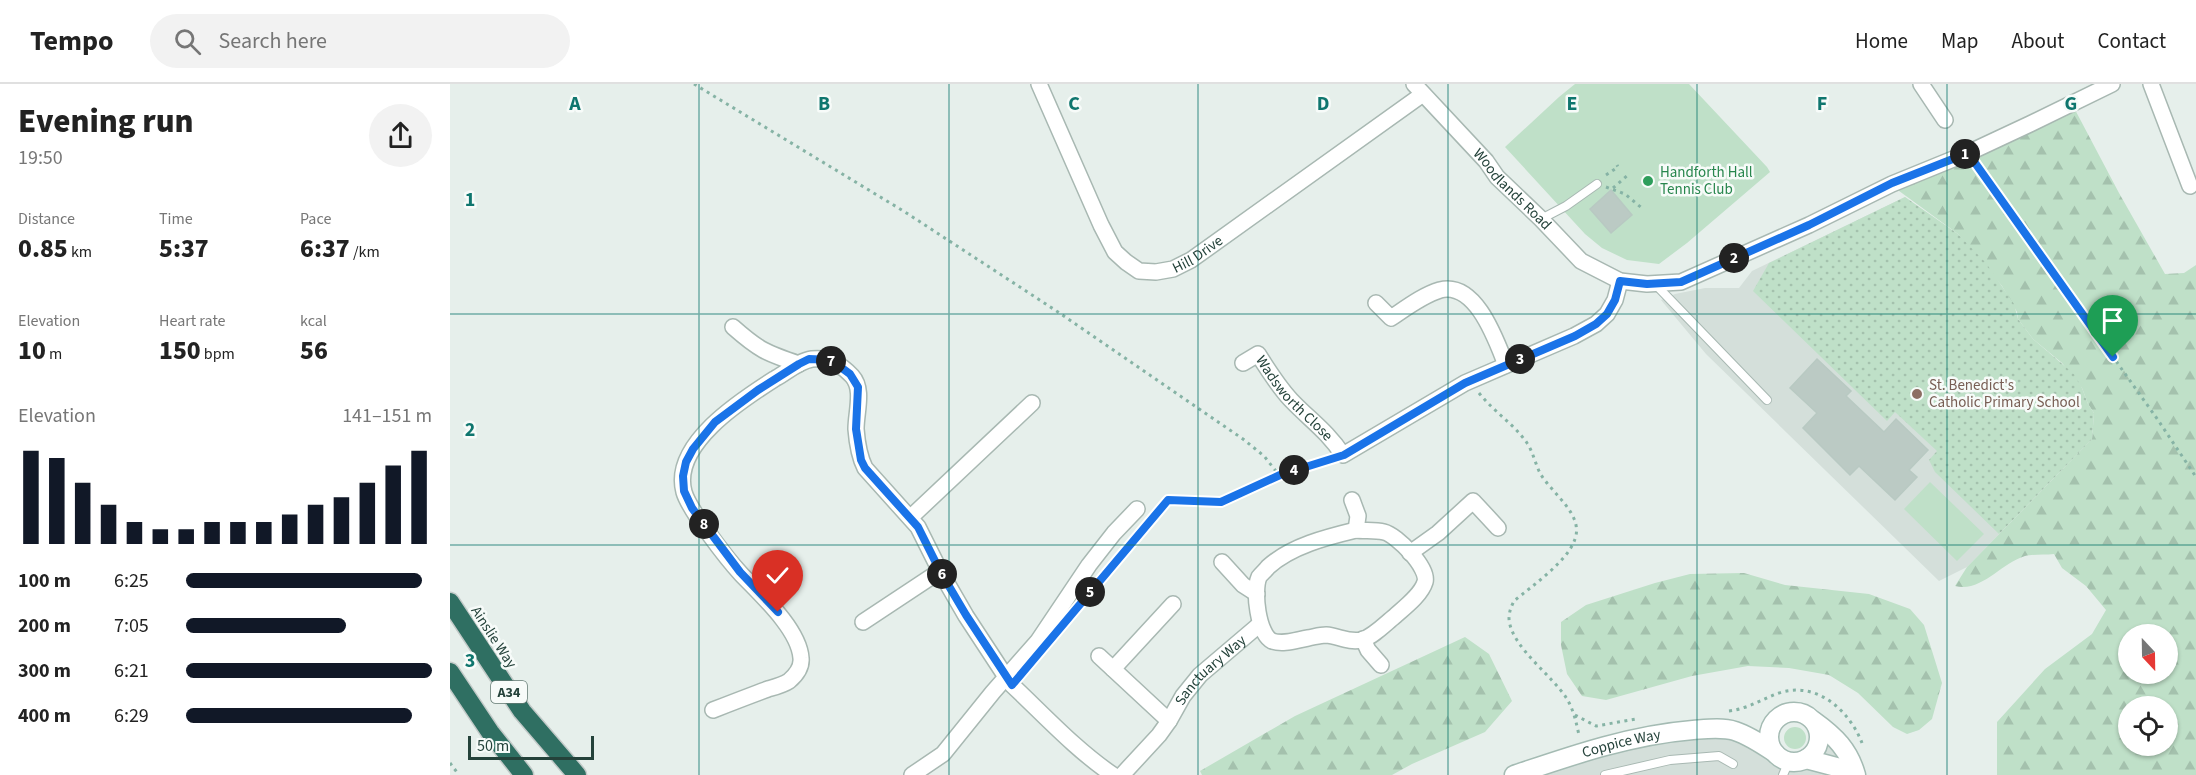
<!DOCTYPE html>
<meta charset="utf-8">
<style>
:root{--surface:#fff;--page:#f2f2f2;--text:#222;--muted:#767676;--line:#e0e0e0;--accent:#111827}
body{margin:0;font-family:"Source Sans 3",sans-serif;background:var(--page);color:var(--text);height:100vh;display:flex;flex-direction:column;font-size:22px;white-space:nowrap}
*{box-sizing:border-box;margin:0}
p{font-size:20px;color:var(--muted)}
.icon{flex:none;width:33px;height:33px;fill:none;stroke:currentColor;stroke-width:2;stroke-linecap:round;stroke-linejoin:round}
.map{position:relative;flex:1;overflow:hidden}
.side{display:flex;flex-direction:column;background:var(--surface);width:450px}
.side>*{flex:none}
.needle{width:39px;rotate:158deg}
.fabs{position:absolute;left:1668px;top:540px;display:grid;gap:12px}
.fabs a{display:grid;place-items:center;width:60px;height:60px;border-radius:50%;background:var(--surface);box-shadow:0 2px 4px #0004;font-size:30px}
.scale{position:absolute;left:18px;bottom:15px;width:126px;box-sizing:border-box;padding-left:6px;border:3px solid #24423a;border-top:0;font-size:16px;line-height:21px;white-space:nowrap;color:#24423a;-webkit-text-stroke:4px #f7fbf9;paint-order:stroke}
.pin{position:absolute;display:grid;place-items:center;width:51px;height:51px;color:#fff;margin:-62px -26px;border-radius:50% 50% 50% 0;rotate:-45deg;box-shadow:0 0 6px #0007}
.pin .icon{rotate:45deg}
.km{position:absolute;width:30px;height:30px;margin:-15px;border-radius:50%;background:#222;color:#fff;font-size:16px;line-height:30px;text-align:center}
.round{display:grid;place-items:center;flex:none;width:63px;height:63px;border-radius:32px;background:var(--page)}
.head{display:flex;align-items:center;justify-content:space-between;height:102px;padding:0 18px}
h1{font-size:33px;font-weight:800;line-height:45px}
.stats{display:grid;grid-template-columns:repeat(3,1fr);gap:9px;height:102px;padding:6px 18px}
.stats div{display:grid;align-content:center}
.stats b{font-size:26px;font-weight:800}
.stats small{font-size:16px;font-weight:400}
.stats p{font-size:16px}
.chart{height:168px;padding:12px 18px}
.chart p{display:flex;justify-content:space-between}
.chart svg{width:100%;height:108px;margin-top:6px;stroke:var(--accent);stroke-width:6}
ul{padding:0 18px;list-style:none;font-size:20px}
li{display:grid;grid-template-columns:96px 72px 1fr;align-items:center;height:45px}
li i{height:15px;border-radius:8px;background:var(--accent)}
header{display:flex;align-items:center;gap:36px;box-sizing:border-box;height:84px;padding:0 30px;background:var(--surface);border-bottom:2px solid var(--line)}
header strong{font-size:28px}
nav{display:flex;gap:33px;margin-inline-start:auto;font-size:21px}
.search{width:420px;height:54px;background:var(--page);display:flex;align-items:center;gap:15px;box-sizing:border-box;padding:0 21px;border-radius:33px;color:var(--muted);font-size:22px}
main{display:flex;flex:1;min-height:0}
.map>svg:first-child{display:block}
</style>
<header>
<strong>Tempo</strong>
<div class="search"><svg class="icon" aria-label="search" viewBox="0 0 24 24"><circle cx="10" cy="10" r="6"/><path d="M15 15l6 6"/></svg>Search here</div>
<nav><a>Home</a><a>Map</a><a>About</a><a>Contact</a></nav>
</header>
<main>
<section class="side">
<div class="head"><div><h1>Evening run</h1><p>19:50</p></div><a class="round"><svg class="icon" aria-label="share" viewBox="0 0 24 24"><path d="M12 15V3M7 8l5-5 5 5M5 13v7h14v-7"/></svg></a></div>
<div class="stats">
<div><p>Distance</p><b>0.85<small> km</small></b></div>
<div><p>Time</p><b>5:37</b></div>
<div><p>Pace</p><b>6:37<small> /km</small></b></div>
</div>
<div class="stats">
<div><p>Elevation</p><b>10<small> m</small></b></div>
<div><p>Heart rate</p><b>150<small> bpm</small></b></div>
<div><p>kcal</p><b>56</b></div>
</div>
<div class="chart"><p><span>Elevation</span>141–151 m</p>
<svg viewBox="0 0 160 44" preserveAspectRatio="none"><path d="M5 44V6M15 44V9M25 44V19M35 44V28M45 44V35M55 44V38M65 44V38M75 44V35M85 44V35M95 44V35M105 44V32M115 44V28M125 44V25M135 44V19M145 44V12M155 44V6"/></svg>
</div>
<ul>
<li><b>100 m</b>6:25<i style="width:96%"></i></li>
<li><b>200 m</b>7:05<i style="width:65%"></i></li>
<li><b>300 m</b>6:21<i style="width:100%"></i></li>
<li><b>400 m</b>6:29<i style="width:92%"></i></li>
</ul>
</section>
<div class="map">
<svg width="1746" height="691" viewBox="0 0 1746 691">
<defs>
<pattern id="forest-firs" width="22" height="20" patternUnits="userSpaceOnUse" patternTransform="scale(1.5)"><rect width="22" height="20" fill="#bfe0c8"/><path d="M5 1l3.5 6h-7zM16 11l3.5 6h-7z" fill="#a4c1ad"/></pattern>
<pattern id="park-dots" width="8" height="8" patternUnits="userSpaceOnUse" patternTransform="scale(1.5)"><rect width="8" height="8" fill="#bfe0c8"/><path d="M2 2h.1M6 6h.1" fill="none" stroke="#a4c1ad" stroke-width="1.8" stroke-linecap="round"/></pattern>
</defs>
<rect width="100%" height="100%" fill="#e6efeb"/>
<path fill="#d4dfda" d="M1455 113 1471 125 1642 355 1517 483 1489 497 1256 270 1211 216 1225 210 1255 204H1289L1302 187Z
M1264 645 1320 649 1322 663 1328 671 1349 678 1355 677 1368 668 1374 654 1406 691H1064Z"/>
<path fill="#bfe0c8" d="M1125 0H1239L1317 83 1320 88 1237 159 1209 180 1177 176 1152 164 1135 150 1055 63 1109 13Z
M1480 398 1534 450 1507 477 1454 425Z
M1334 654a11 11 0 1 1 22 0a11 11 0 1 1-22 0Z"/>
<path fill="url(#forest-firs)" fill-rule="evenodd" d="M1622 20 1669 109 1715 190 1734 189 1746 181V691H1547V638L1595 585 1642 550 1656 526 1636 502 1612 484 1604 470C1595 471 1583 470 1575 472 1551 479 1531 509 1505 502L1517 483 1642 355 1644 329 1638 320 1632 304 1612 279 1583 255 1568 235 1567 228 1552 202 1508 150 1445 104ZM1678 550H1718V590H1678ZM1678 622H1718V662H1678Z
M1294 489 1335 501 1419 510 1460 525 1474 541 1492 599 1482 635 1469 646 1457 650 1443 643 1408 609 1379 591 1339 584 1298 582 1242 592 1156 616 1132 612 1117 590 1111 561V538L1136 521 1205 499 1240 490Z
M1015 553 1039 570 1062 617 1035 648 962 680 942 691H752L750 687 845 632Z"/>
<path fill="url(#park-dots)" d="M1455 113 1508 150 1536 179 1564 220 1568 235 1583 255 1624 290 1632 304 1638 320 1644 329 1642 355 1549 450 1485 388 1479 376 1487 367 1445 328 1437 337 1303 207 1319 179Z"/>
<path fill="#bbcac4" stroke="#b8c9c2" stroke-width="1.5" d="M1161 106 1182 131 1161 149 1140 125Z
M1367 275 1401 307 1396 312 1434 348 1446 335 1478 366 1459 386 1467 393 1445 416 1409 382 1400 391 1353 344 1367 329 1340 304Z"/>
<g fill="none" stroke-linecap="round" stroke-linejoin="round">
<defs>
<path id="lane" d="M1091 135 1116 122 1147 100
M1206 201 1317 316
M1155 691 1220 676 1269 672 1283 680
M1333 691 1339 677"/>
<g id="street">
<path id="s1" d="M589 0 651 141 665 168 676 178 689 187 706 188 723 185 741 176 973 10"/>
<path id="s2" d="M964 0 1036 77 1047 93 1091 135 1131 177 1170 197 1197 200 1231 198 1359 141 1442 100 1518 69 1580 40 1662 0"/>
<path d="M1471 0 1495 36"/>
<path d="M1701 0 1740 102"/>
<path d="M926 219 941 234C956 224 973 211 990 206 1026 197 1046 256 1056 281"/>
<path d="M283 243C309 266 316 269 349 280"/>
<path id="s3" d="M793 279 808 270C818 286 828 302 841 316 860 336 877 347 893 371L1015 299 1124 252 1146 240 1157 230 1165 216 1170 197"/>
<path d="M902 416 908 432 906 446"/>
<path d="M461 433 582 319"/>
<path d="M906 446C915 447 925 446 934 448 947 451 979 484 975 498 971 511 955 523 945 532 935 540 924 552 912 556 898 559 889 552 876 551 870 551 864 553 858 554 846 556 834 561 822 557 808 550 803 507 809 493 811 490 816 486 818 483 841 462 877 453 906 446Z"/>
<path d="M960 469 988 449 1023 417 1048 444"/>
<path d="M772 478 793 501 807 510"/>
<path d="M413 538 490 487"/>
<path d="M913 555 918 566 931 581"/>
<path d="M649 572 719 637"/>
<path d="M663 585 723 520"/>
<path d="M263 626C281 619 299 612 318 605 325 603 333 601 339 597 346 591 352 583 351 574 349 545 310 510 291 490 278 476 239 426 234 408 221 360 293 315 326 294 337 288 349 277 362 275 378 273 391 280 402 292 414 305 406 328 406 345 407 358 409 372 415 384L468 443 490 487 516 532 556 593 562 601C595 632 626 666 663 691"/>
<path d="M462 691 493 670 543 608 588 557 639 481 664 449 687 425"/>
<path id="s4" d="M672 691 709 651 719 637 733 612 750 591 810 540"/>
</g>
<g id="secondary">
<circle cx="1344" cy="653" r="25"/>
<path d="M1364 637C1385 652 1399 666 1406 691"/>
<path d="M1356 675 1390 684 1400 691"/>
<path id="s5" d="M1064 691C1123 671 1181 651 1243 646 1257 645 1272 643 1285 647 1300 652 1313 661 1325 669"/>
</g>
<path id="highway" d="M0 518 72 627 127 691
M0 588 40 648 74 691"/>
</defs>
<use href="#lane" stroke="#a8b8b2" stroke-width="10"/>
<use href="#street" stroke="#a8b8b2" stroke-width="18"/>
<use href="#secondary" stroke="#a4bbb3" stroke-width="21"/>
<use href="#highway" stroke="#c2cac8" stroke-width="21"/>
<path stroke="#86b3a5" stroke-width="3" stroke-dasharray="3 4.5" stroke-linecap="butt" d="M244 0 455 128 605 226 793 355 814 372 829 391
M1527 82 1708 336 1746 393
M1156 91 1168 83 1167 81
M1156 103 1175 110 1193 125
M1163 104 1178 91
M1029 309C1044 328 1064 340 1077 359 1083 368 1085 379 1090 389 1101 409 1134 430 1125 455 1118 477 1082 502 1064 517 1061 523 1059 528 1059 535 1061 563 1103 592 1117 615 1124 627 1126 638 1129 651
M645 503 718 416 771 418 829 391 877 375
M1279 627C1301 624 1313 614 1332 608 1369 598 1400 628 1412 659
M1125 631 1146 642 1186 635
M0 679 9 691"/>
<use href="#lane" stroke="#fff" stroke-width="8"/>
<use href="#street" stroke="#fff" stroke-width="15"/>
<use href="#secondary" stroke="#fff" stroke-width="18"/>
<use href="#highway" stroke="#2f6f62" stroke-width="18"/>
</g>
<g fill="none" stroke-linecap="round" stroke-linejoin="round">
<defs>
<path id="route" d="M328 528 290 488 242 424 234 407 233 392 236 378 243 365 265 338 308 306 349 280 359 275 381 276 400 290 408 303 406 345 411 376 415 384 468 443 490 487 516 531 562 601 718 416 771 418 830 391 894 371 1015 299 1125 252 1146 240 1157 230 1165 216 1170 197 1197 200 1231 198 1359 141 1442 99 1518 69 1663 273"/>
</defs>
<use href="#route" stroke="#fff" stroke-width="12"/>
<use href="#route" stroke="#1a73e8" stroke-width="8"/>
</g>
<path fill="none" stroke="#0f766e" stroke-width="1.5" stroke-opacity="0.55" d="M249 0V691M499 0V691M748 0V691M998 0V691M1247 0V691M1497 0V691M0 230H1746M0 461H1746"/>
<circle fill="#2e9e5b" stroke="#f7fbf9" stroke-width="2" cx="1198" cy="97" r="6"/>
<circle fill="#8d6e63" stroke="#f7fbf9" stroke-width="2" cx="1467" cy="310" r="6"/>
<g text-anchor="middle" stroke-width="5" stroke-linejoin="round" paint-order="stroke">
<rect fill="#f7fbf9" stroke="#637a73" stroke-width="1.5" x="41" y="597" width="36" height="22" rx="4.5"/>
<g font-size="14" font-weight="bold" fill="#24423a">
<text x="59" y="613">A34</text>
</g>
<g font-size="15" fill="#27864d" stroke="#f7fbf9" text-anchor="start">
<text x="1210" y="93">Handforth Hall<tspan x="1210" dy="17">Tennis Club</tspan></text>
</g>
<g font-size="15" fill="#24423a" stroke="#f7fbf9">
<text dy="5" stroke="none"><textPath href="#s2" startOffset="144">Woodlands Road</textPath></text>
<text dy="5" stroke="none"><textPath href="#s1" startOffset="278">Hill Drive</textPath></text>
<text dy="5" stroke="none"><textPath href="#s3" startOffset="75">Wadsworth Close</textPath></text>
<text transform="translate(44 553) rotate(57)" y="5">Ainslie Way</text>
<text dy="5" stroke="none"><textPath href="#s4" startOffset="138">Sanctuary Way</textPath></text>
<text dy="5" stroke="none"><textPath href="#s5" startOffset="112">Coppice Way</textPath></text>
</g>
<g font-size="15" fill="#785e54" stroke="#f7fbf9" text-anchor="start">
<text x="1479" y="306">St. Benedict's<tspan x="1479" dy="17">Catholic Primary School</tspan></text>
</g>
</g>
<g font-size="20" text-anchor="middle" font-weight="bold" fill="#0f766e" stroke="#f7fbf9" stroke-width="5" stroke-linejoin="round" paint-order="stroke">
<text x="125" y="26">A</text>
<text x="374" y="26">B</text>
<text x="624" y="26">C</text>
<text x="873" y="26">D</text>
<text x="1122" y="26">E</text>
<text x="1372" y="26">F</text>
<text x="1621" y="26">G</text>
<text x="20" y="122">1</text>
<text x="20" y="352">2</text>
<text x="20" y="583">3</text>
</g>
</svg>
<div class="fabs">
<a><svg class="needle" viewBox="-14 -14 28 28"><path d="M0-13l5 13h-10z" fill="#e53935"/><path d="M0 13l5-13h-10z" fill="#767676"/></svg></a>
<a><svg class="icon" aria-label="locate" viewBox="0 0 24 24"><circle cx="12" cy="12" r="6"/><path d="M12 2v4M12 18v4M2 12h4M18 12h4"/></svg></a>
</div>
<div class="scale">50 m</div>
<div class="pin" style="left:1663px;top:273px;background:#1e9e55"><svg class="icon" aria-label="arrive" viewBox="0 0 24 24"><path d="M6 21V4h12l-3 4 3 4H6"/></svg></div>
<div class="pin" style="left:328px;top:528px;background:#d93025"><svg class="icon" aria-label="check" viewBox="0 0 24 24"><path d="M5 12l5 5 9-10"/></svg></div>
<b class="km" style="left:1515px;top:70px">1</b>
<b class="km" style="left:1284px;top:174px">2</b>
<b class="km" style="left:1070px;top:275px">3</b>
<b class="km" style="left:844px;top:386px">4</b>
<b class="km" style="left:640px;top:508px">5</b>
<b class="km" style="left:492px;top:490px">6</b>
<b class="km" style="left:381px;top:277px">7</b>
<b class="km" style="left:254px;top:440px">8</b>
</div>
</main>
